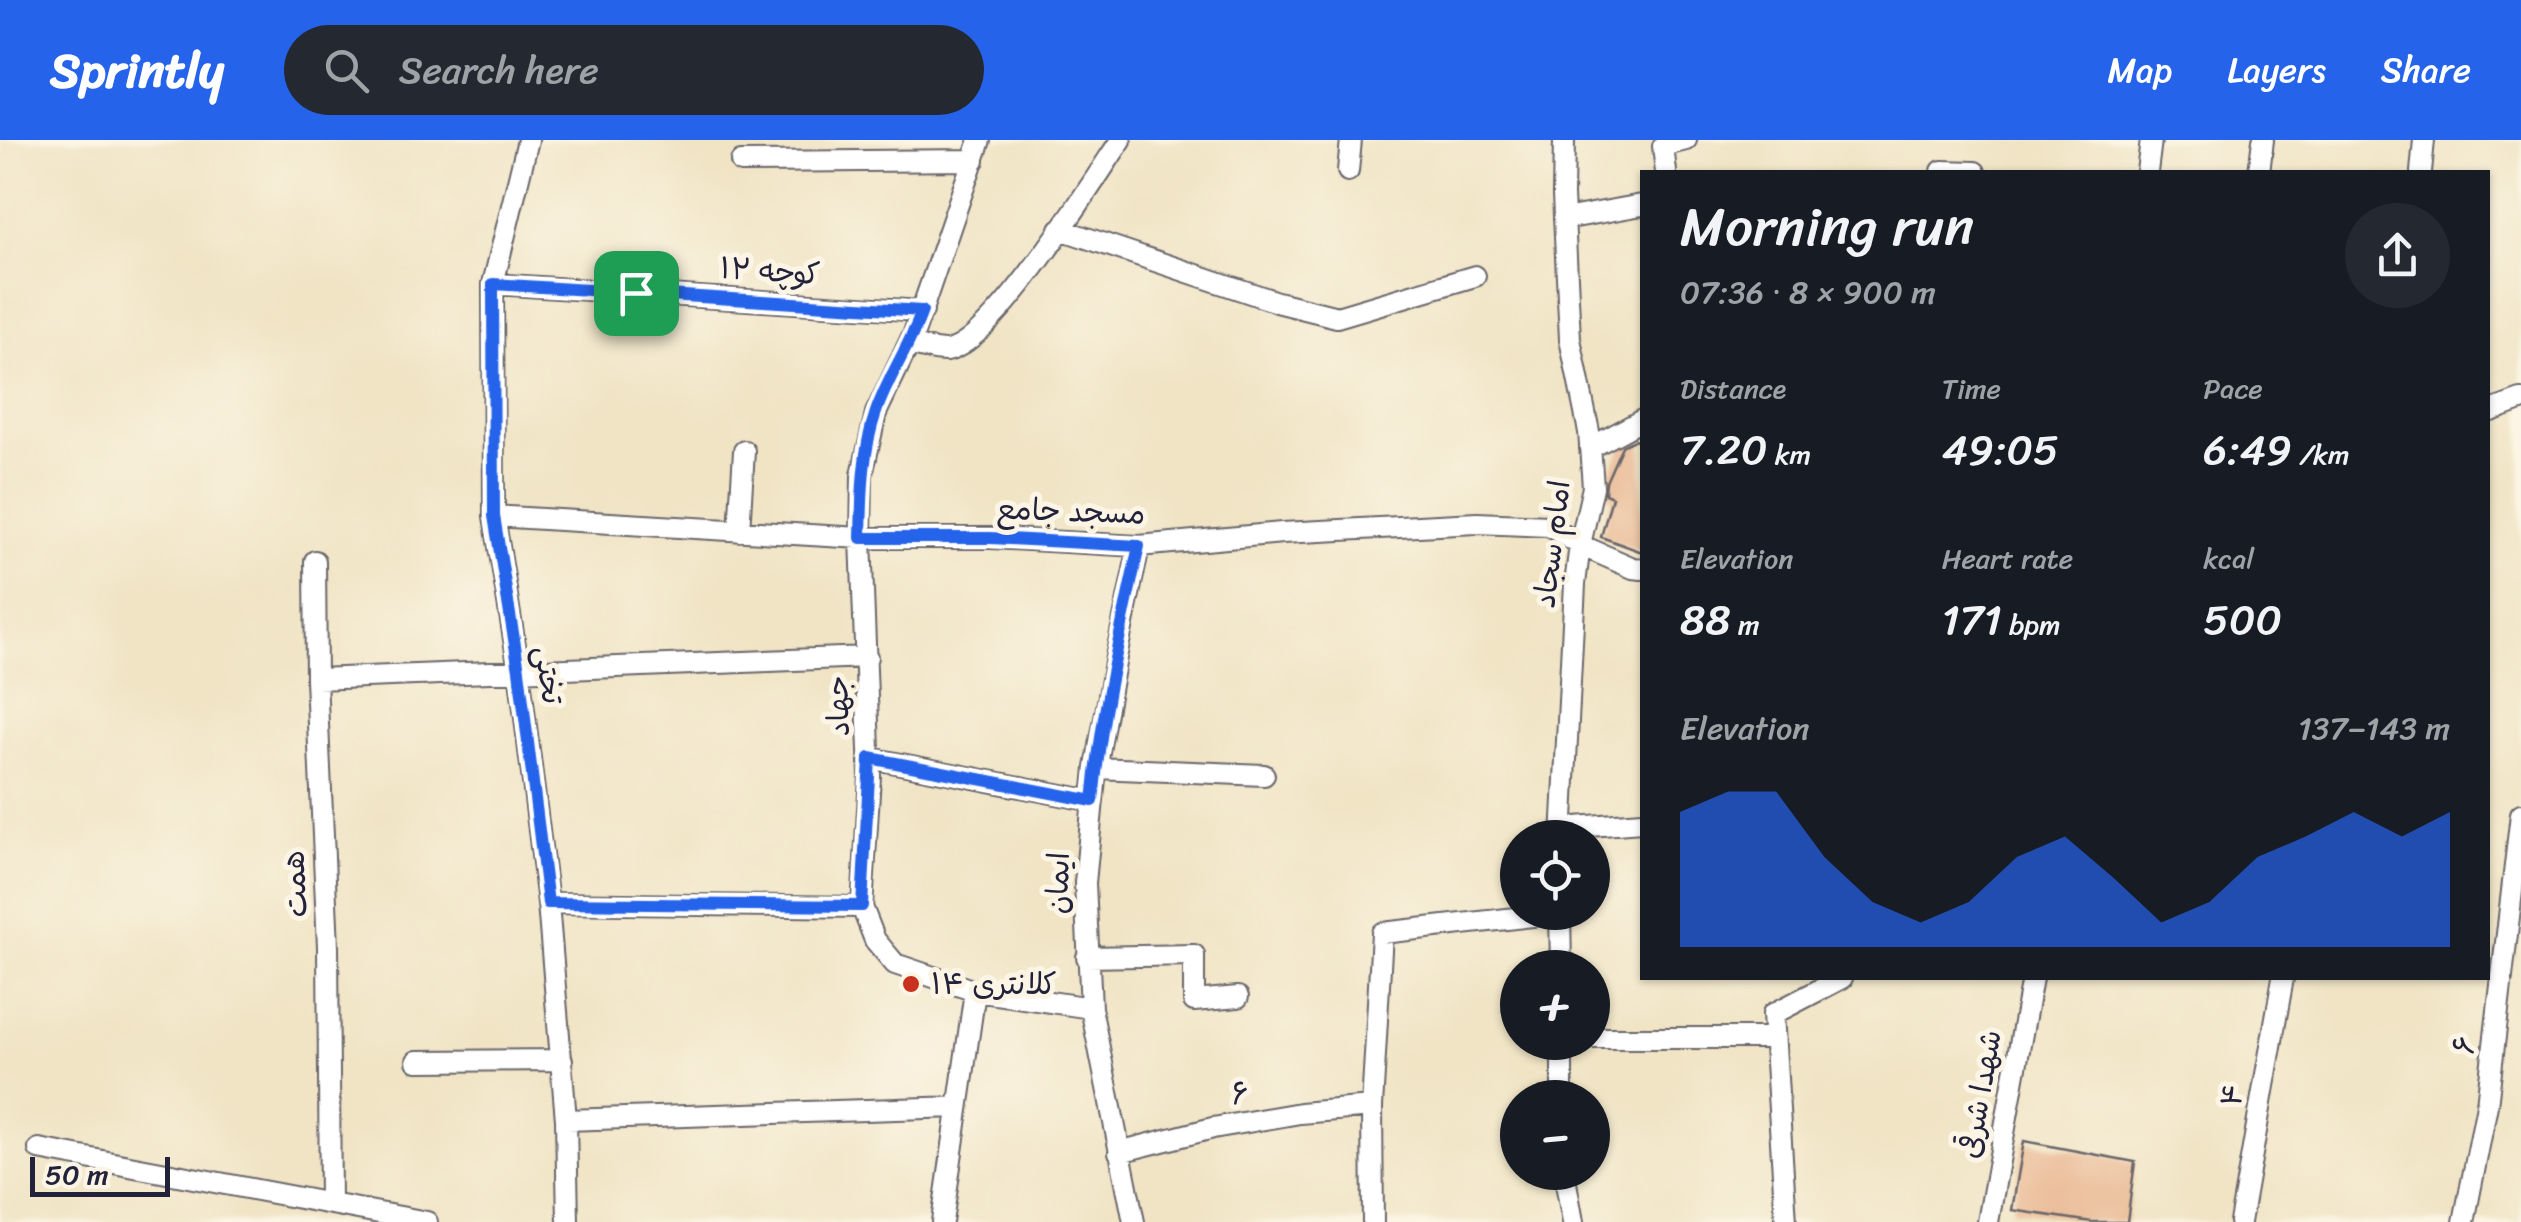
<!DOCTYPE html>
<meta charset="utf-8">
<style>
:root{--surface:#171b24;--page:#242831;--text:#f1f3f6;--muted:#9ea1a6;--accent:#2563eb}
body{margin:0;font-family:Sriracha,"Playpen Sans Arabic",sans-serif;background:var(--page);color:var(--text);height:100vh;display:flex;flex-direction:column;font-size:38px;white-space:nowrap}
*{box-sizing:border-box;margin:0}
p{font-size:32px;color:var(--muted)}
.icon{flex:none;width:55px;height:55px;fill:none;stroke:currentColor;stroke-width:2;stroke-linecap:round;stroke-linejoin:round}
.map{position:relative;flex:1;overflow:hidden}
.panel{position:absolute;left:1640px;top:30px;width:850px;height:810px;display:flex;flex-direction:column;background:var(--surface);border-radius:0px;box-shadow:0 2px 8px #0004}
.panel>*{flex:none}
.fabs{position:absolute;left:1500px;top:680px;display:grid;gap:20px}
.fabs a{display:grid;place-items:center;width:110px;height:110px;border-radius:50%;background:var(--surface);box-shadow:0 2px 8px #0004;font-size:50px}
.scale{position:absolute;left:30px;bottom:25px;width:140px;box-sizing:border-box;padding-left:10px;border:5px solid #22223b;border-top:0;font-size:28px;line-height:35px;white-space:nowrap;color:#22223b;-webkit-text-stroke:8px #fcf5e5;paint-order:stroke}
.pin{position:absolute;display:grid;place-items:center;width:85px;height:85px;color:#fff;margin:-42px;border-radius:20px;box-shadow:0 5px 15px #0006}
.round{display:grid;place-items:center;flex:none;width:105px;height:105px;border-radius:52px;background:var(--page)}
.summary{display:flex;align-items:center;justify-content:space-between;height:170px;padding:0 40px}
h1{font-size:55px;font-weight:600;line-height:75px}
.stats{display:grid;grid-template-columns:repeat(3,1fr);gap:15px;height:170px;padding:10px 40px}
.stats div{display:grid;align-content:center}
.stats b{font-size:42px;font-weight:600}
.stats small{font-size:28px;font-weight:400}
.stats p{font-size:28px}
.chart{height:280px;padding:20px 40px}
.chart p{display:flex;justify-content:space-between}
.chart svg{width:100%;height:180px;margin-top:10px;fill:var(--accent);opacity:.7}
header{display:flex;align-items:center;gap:60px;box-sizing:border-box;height:140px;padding:0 50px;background:var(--accent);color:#fff}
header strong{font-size:48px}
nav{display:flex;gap:55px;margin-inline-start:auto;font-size:35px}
.search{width:700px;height:90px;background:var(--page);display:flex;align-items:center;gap:25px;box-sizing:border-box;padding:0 35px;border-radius:55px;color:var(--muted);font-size:38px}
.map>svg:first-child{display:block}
</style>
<header>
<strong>Sprintly</strong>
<div class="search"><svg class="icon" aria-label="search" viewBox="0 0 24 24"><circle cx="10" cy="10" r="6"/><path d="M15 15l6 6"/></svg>Search here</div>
<nav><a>Map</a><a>Layers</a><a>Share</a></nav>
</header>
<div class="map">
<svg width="2521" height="1082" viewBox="0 0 2521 1082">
<rect width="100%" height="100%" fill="#fcf5e5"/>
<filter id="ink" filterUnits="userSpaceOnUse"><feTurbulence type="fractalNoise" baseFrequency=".01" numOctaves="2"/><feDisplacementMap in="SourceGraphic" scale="20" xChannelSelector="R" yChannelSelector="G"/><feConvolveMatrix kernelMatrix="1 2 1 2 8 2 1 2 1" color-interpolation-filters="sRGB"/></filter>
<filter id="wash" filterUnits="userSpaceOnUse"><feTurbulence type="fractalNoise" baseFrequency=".0048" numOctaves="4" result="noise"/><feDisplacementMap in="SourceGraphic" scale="40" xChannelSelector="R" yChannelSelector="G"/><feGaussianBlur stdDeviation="2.25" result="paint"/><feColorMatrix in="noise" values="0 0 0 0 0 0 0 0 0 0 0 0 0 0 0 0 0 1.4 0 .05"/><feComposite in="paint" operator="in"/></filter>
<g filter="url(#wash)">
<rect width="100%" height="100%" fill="#f0e4c5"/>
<g id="blocks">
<path fill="#e8b690" d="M1634 300 1642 303V412L1601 397 1612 357 1605 354 1606 342 1622 306Z
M2024 1001 2135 1022 2127 1082H2092L2012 1070Z"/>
</g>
</g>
<g filter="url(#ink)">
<use href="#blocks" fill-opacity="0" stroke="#6a666b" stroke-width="2.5"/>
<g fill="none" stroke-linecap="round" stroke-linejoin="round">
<defs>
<path id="minor" d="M528 0 493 144 494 376 519 530 548 763 566 980 568 1082
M741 22 974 20
M1348 31 1351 0
M1942 31 1975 32
M1666 32 1663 6 1686 0
M2147 32 2151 0
M2259 32 2263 0
M2421 32 2424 0
M1564 79 1642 65
M1060 89 1277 162 1337 177 1475 136
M493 144 923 171
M909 205C920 206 936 212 947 211 993 203 1092 43 1121 0
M2488 272 2521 260
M1590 308 1642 280
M494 376 861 398H990L1139 406 1282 393 1477 383 1549 386 1580 405 1633 428 1642 429
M739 391 744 311
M315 421 316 539 328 807 330 1064
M316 539 867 517
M870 618 1093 661
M1096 628 1264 635
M1562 688 1642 682
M1562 698 1575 444 1580 405 1593 347 1589 292 1570 199 1563 55 1564 0
M548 763 862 767
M1560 772 1561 828
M1087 817 1194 815V861L1238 857
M975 851 1091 868
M1592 898H1774
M417 921 562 920
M1562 958V902
M566 980 958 967
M39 1009 427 1082
M1119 1012 1213 988 1300 973 1372 967
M1564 1032 1573 1082
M942 1082 975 851 895 824 875 800 862 767 870 636 861 398 862 335 876 273 914 193 980 0
M1134 1082 1091 868 1085 743 1096 628 1116 517 1139 406
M1373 1082 1372 967 1382 793 1560 773
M1786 1082 1773 874 1842 838
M1988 1082 2032 838
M2240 1082 2283 838
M2464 1082 2487 965 2521 674"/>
</defs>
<use href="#minor" stroke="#6a666b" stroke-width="24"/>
<use href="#minor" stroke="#fff" stroke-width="20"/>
</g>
</g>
<g fill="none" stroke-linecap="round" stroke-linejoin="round" filter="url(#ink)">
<defs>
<path id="route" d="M493 144 922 171C910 206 888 237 876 272 862 312 862 356 861 398H990L1139 406C1121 490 1101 575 1093 661L870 618 862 766 548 763 519 530 494 376Z"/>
</defs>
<use href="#route" stroke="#fff" stroke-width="20"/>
<use href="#route" stroke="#2563eb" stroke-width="12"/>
</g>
<circle fill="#c8321e" stroke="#fcf5e5" stroke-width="4" cx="911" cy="844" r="10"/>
<g text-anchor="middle" stroke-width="10" stroke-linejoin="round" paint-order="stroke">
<g font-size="30" fill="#22223b" stroke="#fcf5e5">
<text transform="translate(770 131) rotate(4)" y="10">کوچه ۱۲</text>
<text transform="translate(1071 371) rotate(2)" y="10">مسجد جامع</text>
<text transform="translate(1552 404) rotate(-83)" y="10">امام سجاد</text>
<text transform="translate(549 535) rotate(82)" y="10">تختی</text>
<text transform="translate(838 566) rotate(-92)" y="10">جهاد</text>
<text transform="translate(1058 743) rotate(-88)" y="10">ایمان</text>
<text transform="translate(295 744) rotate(-93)" y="10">همت</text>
<text transform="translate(2464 905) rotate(-84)" y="10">۶</text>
<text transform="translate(1240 953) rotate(-10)" y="10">۶</text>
<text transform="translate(1980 954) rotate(-80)" y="10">شهدا شرقی</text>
<text transform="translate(2232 955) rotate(-80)" y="10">۴</text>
</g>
<g font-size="30" fill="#22223b" stroke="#fcf5e5" text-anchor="start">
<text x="931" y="854">کلانتری ۱۴</text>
</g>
</g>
</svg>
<div class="fabs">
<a><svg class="icon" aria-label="locate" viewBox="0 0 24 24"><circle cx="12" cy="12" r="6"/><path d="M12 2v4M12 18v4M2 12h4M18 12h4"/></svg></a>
<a>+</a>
<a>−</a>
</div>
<div class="scale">50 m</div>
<div class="pin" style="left:636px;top:153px;background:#1e9e55"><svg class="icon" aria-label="arrive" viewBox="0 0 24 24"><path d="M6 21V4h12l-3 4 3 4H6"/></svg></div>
<section class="panel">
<div class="summary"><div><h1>Morning run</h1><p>07:36 · 8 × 900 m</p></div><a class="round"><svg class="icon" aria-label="share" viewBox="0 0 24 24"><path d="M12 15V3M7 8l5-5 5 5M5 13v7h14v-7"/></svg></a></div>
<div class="stats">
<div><p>Distance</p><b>7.20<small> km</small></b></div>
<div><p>Time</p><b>49:05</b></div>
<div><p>Pace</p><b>6:49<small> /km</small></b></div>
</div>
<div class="stats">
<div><p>Elevation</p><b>88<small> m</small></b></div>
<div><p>Heart rate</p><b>171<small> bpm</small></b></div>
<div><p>kcal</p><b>500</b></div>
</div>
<div class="chart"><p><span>Elevation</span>137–143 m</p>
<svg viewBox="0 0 160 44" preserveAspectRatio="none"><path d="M0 44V11L10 6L20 6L30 22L40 33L50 38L60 33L70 22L80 17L90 27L100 38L110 33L120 22L130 17L140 11L150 17L160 11V44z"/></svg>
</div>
</section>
</div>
